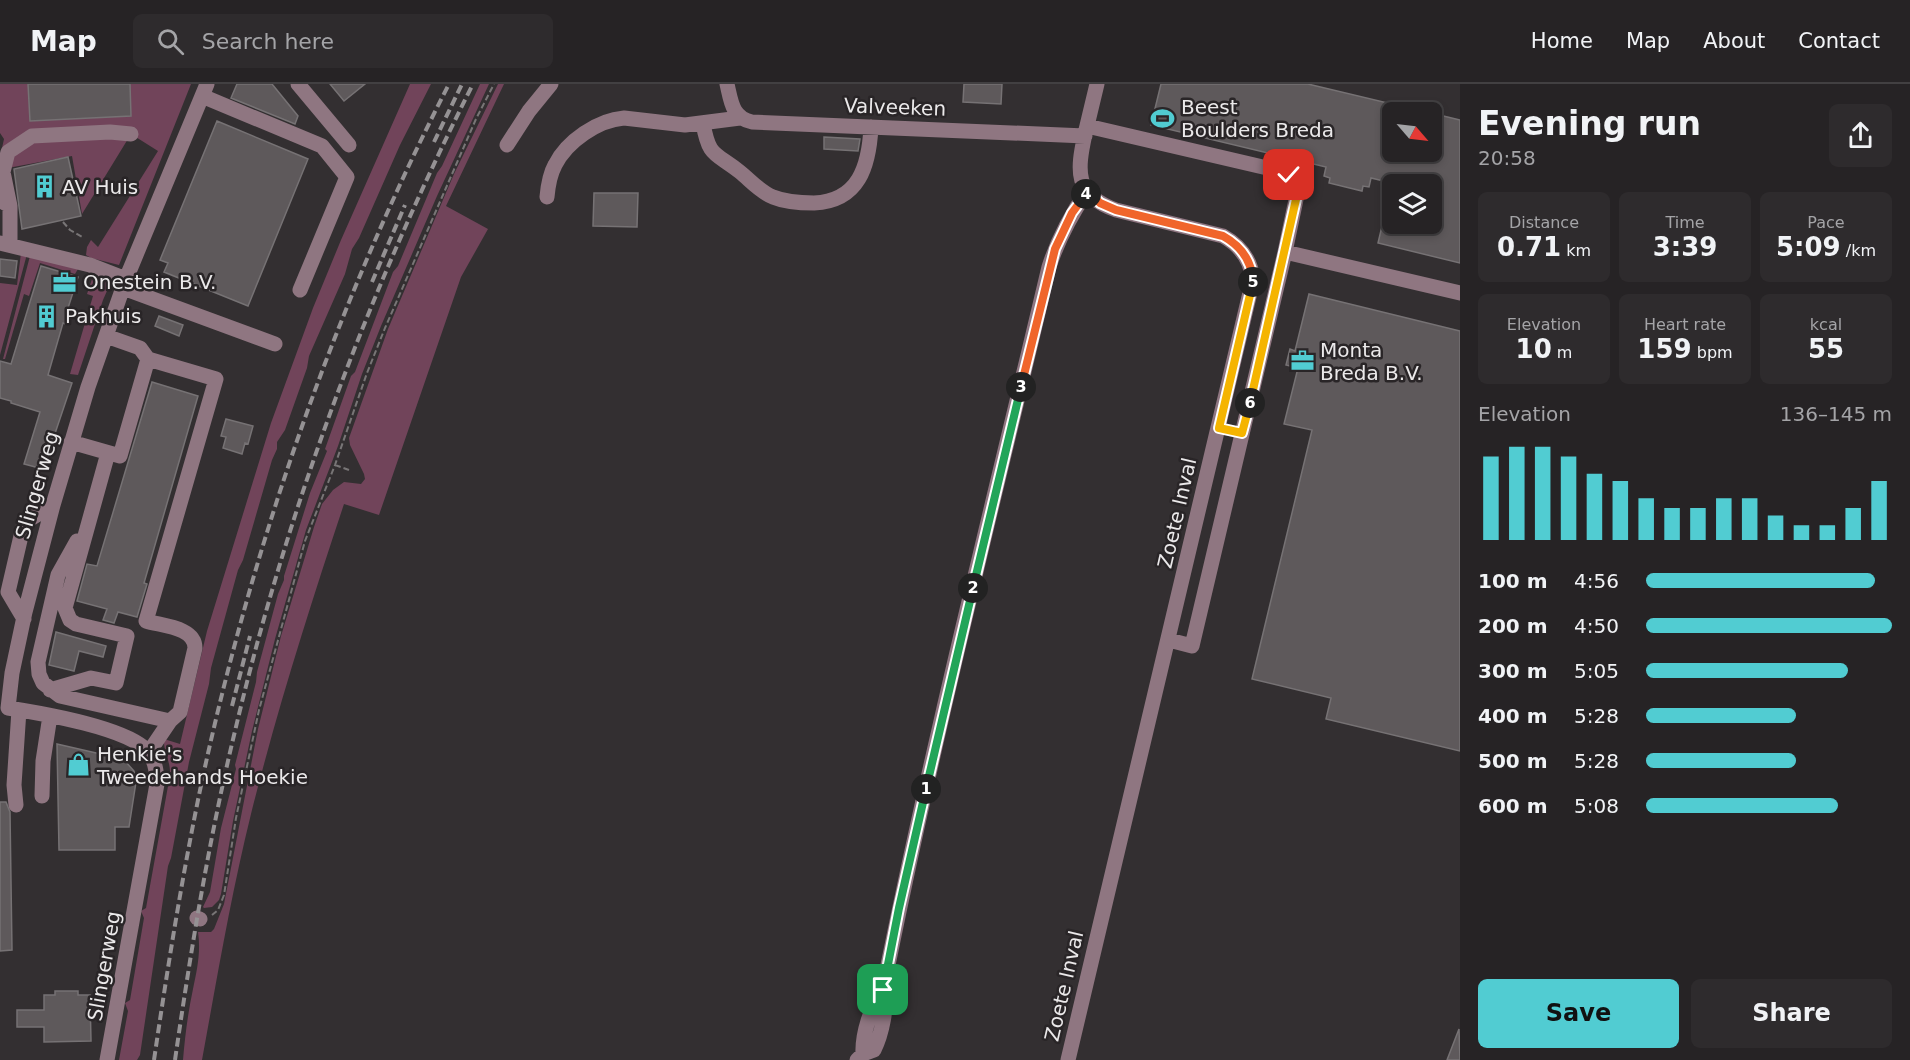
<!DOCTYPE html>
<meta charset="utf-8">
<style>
:root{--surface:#262325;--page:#2e2b2d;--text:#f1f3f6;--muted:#a4a4a7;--line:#424042;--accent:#51ccd2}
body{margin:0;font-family:"DejaVu Sans",sans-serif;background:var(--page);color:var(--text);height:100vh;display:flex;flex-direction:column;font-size:22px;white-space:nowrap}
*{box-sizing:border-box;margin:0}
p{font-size:20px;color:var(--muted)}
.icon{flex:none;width:33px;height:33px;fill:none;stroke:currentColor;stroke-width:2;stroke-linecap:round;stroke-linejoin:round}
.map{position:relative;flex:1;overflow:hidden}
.side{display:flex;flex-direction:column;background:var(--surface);width:450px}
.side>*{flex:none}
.needle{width:39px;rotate:118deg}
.buttons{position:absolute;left:1382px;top:18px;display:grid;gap:12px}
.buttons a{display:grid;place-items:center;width:60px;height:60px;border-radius:9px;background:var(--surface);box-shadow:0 3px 9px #0003,0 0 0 2px var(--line);font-size:30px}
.pin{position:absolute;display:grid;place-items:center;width:51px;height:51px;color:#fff;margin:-26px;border-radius:12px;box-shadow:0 3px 9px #0006}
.km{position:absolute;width:30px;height:30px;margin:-15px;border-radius:50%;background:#222;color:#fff;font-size:16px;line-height:30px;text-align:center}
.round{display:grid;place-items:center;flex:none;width:63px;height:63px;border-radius:9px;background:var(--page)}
.summary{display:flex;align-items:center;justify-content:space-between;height:102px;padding:0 18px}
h1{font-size:33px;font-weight:600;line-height:45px}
.figures{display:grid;grid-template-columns:repeat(3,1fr);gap:9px;height:102px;padding:6px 18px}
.figures div{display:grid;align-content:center;border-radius:9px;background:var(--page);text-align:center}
.figures b{font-size:26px;font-weight:600}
.figures small{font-size:16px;font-weight:400}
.figures p{font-size:16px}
.chart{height:168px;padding:12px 18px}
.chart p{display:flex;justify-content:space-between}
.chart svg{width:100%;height:108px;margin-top:6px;stroke:var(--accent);stroke-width:6}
.primary-button{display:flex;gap:12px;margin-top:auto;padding:12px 18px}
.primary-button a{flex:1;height:69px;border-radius:9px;background:var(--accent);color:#111;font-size:24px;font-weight:600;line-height:69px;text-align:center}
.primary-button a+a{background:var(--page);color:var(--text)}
ul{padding:0 18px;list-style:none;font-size:20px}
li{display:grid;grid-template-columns:96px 72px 1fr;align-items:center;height:45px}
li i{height:15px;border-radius:8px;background:var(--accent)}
header{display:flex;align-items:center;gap:36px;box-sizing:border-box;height:84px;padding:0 30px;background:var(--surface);border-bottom:2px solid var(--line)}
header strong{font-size:28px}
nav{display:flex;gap:33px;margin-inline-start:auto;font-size:21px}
.search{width:420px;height:54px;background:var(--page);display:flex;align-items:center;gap:15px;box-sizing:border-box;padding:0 21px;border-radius:9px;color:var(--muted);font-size:22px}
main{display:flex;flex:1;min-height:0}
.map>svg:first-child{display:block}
</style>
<header>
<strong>Map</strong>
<div class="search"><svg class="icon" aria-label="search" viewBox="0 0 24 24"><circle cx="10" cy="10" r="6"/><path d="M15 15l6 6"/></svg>Search here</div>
<nav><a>Home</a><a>Map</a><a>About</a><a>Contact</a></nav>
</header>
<main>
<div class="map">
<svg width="1460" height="976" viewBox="0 0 1460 976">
<rect width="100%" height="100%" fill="#332f31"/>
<path fill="#71445a" d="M0 0H191L119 181 91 174 86 171 87 163 91 156 98 163 158 67 131 50 82 130 72 72 8 84 0 73 4 55 0 49Z
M410 0H431L400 61 359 154 352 165 345 190 309 272 307 284 285 346 277 358V365L272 376 243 476 238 486 211 584 209 600 189 678 171 774 168 782 140 971 137 976H119L128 927 125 919 130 916 144 834 141 827 146 824 170 691C171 678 163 667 164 655L180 660 207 547 271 339 313 224 341 156Z
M480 0H489L437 112 381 242 362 290 338 362 306 446 275 555 252 647 233 737 221 810 219 816 212 823 204 824 203 823 210 808 221 744 236 685 235 681 256 598 257 588 278 510 284 496V492L310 409 327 367 325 365 351 292 355 288 393 188 398 182 437 89 442 82Z
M498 0H504L446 122 488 145 461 193 379 431 344 420C310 522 277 626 251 730 231 811 217 894 202 976H183C185 952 188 928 193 905 197 886 201 868 198 848H211L214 845 224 820 258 645 281 552 314 443 322 420 333 406 344 398 361 400 365 395 364 390 350 361 349 354 388 245 454 90Z
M21 169 27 170 0 271V199L17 201Z
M30 172 78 185 75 190 40 179 29 212 24 210 5 275H3Z
M93 192 110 200 103 216 78 291 70 290 93 212 87 210Z"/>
<path fill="#5e595b" stroke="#767274" stroke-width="1.5" d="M28 0H130L131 32 30 37Z
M237 0H272L298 32 295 40 231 14Z
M330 0H365L344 17Z
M964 0H1002L1001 20 963 18Z
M1161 0H1308L1392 20V68H1431V29L1460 36V179L1378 159 1388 117 1392 118V140H1431V100H1392V99L1371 94 1369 103 1363 102 1362 107 1329 99 1330 94 1324 92 1326 83 1151 41Z
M217 37 308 75 248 222 164 188 168 179 160 176Z
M824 53 860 55 858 67 824 65Z
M68 73 81 132 22 145 14 85Z
M594 109H638L637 143 593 142Z
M0 175 17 177 15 194 0 192Z
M41 182 78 193 68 224H71L66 240 63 239 48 291 72 299 43 385 24 380 40 328 11 319V317L0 314V277L11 280Z
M1309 210 1460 247V667L1326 635 1331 614 1252 595 1312 346 1284 340 1298 284 1286 281 1290 265 1295 267Z
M159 232 183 241 179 252 155 242Z
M152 298 198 312 144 499 147 500 137 533 118 528 114 539 103 536 107 525 77 517 87 480 97 482Z
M226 335 253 342 248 360 245 359 242 370 223 364 226 353 221 352Z
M56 548 106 562 103 573 79 567 74 587 49 581Z
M57 660 118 674 125 677 134 687 136 698 129 743H115V766H59Z
M0 718H6L10 728 12 866 0 867Z
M55 907H78V911H90L91 957 44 958V943H17V926H44V911H55Z
M1459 945 1460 976H1447Z"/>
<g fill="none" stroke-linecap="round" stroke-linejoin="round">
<path stroke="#787576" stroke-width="2" stroke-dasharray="6 3" stroke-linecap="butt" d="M63 138 70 146 84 154
M335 381 349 386
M212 831 218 826 224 811 236 734 259 626 305 457 335 381 367 289 385 244 476 35 494 0"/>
<path stroke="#8f7681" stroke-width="15" d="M298 0 349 61
M727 0C731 17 732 34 752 38L1085 52
M202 12 322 62 347 93 300 206
M703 39C709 74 715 68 740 88 750 96 760 108 773 113 785 118 801 119 814 119 859 117 869 82 871 43
M1087 42 1280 87 1293 94 1298 106 1285 168 1192 562 1169 556
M507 61 529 27 551 0
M547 113C548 102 550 90 555 81 567 57 598 36 624 34L685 41 740 34
M3 118 10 122V161
M10 122 3 88 8 68 32 52 110 48 131 50
M0 159 90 181 126 195
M1285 168 1460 209
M123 204 275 260
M106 252 140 264 148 275 216 295 146 537C162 542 195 543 195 564L180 628 170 637 149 668
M71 358 120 372 148 275
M77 457 58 491 38 578 39 590 43 599 60 612 170 637
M24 535 8 508 24 439 53 421
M50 606 91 594 116 599 127 552 76 540 70 536 65 524 108 369
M42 712 43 677 50 632
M16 721 14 701 19 626
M197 834 200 835
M863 970 874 966C881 952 889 920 883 906
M107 976 157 700C157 689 156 678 149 669 131 644 40 629 8 624L12 589 25 528 53 421 88 303 126 195 207 0
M857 976 863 970C862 950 871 922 883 906 931 664 992 424 1049 183 1058 155 1071 131 1087 107
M1068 976 1253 196C1251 176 1241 162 1223 152L1116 126C1074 111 1077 87 1085 50 1089 34 1093 17 1097 0"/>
<path stroke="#959294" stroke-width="4" stroke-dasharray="9 4.5" stroke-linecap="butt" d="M434 58 462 0
M372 198 405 121
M232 622 250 552
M154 976C168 881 183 786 203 692 255 453 337 218 449 0
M175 976C191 865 209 755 235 647 288 422 369 206 473 0"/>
</g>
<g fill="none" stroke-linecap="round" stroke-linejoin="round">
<defs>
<path id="split-1" d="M883 906 899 824 926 705"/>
<path id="split-2" d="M926 705 973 504"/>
<path id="split-3" d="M973 504 1021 303"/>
<path id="split-4" d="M1021 303 1055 165 1072 129 1086 110"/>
<path id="split-5" d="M1086 110 1088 107 1100 119 1116 126 1223 152C1241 162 1252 177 1253 198"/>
<path id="split-6" d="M1250 319 1242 349 1219 344 1253 198"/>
<path id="split-7" d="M1250 319 1297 111V101L1289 91"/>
</defs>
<use href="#split-1" stroke="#fff" stroke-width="12"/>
<use href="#split-2" stroke="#fff" stroke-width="12"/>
<use href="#split-3" stroke="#fff" stroke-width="12"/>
<use href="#split-4" stroke="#fff" stroke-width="12"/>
<use href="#split-5" stroke="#fff" stroke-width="12"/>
<use href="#split-6" stroke="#fff" stroke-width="12"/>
<use href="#split-7" stroke="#fff" stroke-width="12"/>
<use href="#split-1" stroke="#22a559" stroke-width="8"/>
<use href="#split-2" stroke="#22a559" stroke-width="8"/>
<use href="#split-3" stroke="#22a559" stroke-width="8"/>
<use href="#split-4" stroke="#f0652b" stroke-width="8"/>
<use href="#split-5" stroke="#f0652b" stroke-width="8"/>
<use href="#split-6" stroke="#f5b400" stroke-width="8"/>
<use href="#split-7" stroke="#f5b400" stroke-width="8"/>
</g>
<defs>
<symbol id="stadium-bare" viewBox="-9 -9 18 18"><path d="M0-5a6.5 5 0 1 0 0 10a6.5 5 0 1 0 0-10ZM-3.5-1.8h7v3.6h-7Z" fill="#51ccd2" stroke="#292527" stroke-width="2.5" paint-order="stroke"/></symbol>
<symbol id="building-bare" viewBox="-9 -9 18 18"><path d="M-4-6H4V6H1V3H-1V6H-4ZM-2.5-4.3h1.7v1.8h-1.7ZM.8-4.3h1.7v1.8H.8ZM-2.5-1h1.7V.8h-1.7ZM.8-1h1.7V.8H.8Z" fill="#51ccd2" stroke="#292527" stroke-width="2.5" paint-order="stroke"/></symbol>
<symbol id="office-bare" viewBox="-9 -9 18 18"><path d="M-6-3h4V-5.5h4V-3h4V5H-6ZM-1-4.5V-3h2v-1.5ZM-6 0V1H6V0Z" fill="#51ccd2" stroke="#292527" stroke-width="2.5" paint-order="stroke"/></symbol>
<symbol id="shop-bare" viewBox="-9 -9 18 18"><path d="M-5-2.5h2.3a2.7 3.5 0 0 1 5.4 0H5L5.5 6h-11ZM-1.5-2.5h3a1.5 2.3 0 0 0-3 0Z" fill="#51ccd2" stroke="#292527" stroke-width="2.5" paint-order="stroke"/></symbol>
</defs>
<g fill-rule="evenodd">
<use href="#stadium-bare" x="1146" y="18" width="33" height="33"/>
<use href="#building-bare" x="28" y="86" width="33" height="33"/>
<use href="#office-bare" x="48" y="182" width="33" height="33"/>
<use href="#building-bare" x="30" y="216" width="33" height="33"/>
<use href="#office-bare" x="1286" y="260" width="33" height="33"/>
<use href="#shop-bare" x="62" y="664" width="33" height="33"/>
</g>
<g text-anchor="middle" stroke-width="5" stroke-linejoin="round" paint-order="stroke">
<g font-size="20" fill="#ebe9ea" stroke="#292527">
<text transform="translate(895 23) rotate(2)" y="7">Valveeken</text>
<text transform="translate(37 401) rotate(-74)" y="7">Slingerweg</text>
<text transform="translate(1177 429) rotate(-77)" y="7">Zoete Inval</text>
<text transform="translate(104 882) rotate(-80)" y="7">Slingerweg</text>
<text transform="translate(1064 902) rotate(-77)" y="7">Zoete Inval</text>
</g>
<g font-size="20" fill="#ebe9ea" stroke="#292527" text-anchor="start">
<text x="1181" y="30">Beest<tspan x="1181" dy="23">Boulders Breda</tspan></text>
<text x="62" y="110">AV Huis</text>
<text x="83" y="205">Onestein B.V.</text>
<text x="65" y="239">Pakhuis</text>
<text x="1320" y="273">Monta<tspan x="1320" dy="23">Breda B.V.</tspan></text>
<text x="97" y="677">Henkie's<tspan x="97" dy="23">Tweedehands Hoekie</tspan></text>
</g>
</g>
</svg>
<div class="buttons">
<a><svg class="needle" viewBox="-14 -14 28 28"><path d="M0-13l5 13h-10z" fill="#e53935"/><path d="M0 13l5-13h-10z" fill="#a4a4a7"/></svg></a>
<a><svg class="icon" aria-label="layers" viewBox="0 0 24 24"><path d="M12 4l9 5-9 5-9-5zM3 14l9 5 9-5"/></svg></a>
</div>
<div class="pin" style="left:883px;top:906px;background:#1e9e55"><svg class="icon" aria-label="arrive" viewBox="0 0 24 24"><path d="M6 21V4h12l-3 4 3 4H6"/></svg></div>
<div class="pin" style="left:1289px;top:91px;background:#d93025"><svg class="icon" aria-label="check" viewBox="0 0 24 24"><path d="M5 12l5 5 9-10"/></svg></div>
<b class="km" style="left:926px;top:705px">1</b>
<b class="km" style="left:973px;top:504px">2</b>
<b class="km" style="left:1021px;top:303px">3</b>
<b class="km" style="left:1086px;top:110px">4</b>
<b class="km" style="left:1253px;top:198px">5</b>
<b class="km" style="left:1250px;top:319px">6</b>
</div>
<section class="side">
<div class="summary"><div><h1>Evening run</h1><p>20:58</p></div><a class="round"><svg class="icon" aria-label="share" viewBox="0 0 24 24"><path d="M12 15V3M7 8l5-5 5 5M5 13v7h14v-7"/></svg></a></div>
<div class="figures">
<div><p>Distance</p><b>0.71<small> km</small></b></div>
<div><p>Time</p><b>3:39</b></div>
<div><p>Pace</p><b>5:09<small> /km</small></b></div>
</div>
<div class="figures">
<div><p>Elevation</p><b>10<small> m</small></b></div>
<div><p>Heart rate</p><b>159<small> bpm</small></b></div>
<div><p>kcal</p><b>55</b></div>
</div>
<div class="chart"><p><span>Elevation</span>136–145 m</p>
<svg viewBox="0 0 160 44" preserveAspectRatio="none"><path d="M5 44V10M15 44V6M25 44V6M35 44V10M45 44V17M55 44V20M65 44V27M75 44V31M85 44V31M95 44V27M105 44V27M115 44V34M125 44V38M135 44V38M145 44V31M155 44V20"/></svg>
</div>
<ul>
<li><b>100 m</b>4:56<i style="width:93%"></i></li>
<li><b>200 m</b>4:50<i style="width:100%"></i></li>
<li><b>300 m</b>5:05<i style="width:82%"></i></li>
<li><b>400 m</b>5:28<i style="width:61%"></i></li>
<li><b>500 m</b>5:28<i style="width:61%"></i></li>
<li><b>600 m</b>5:08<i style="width:78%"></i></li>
</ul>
<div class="primary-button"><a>Save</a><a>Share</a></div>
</section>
</main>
